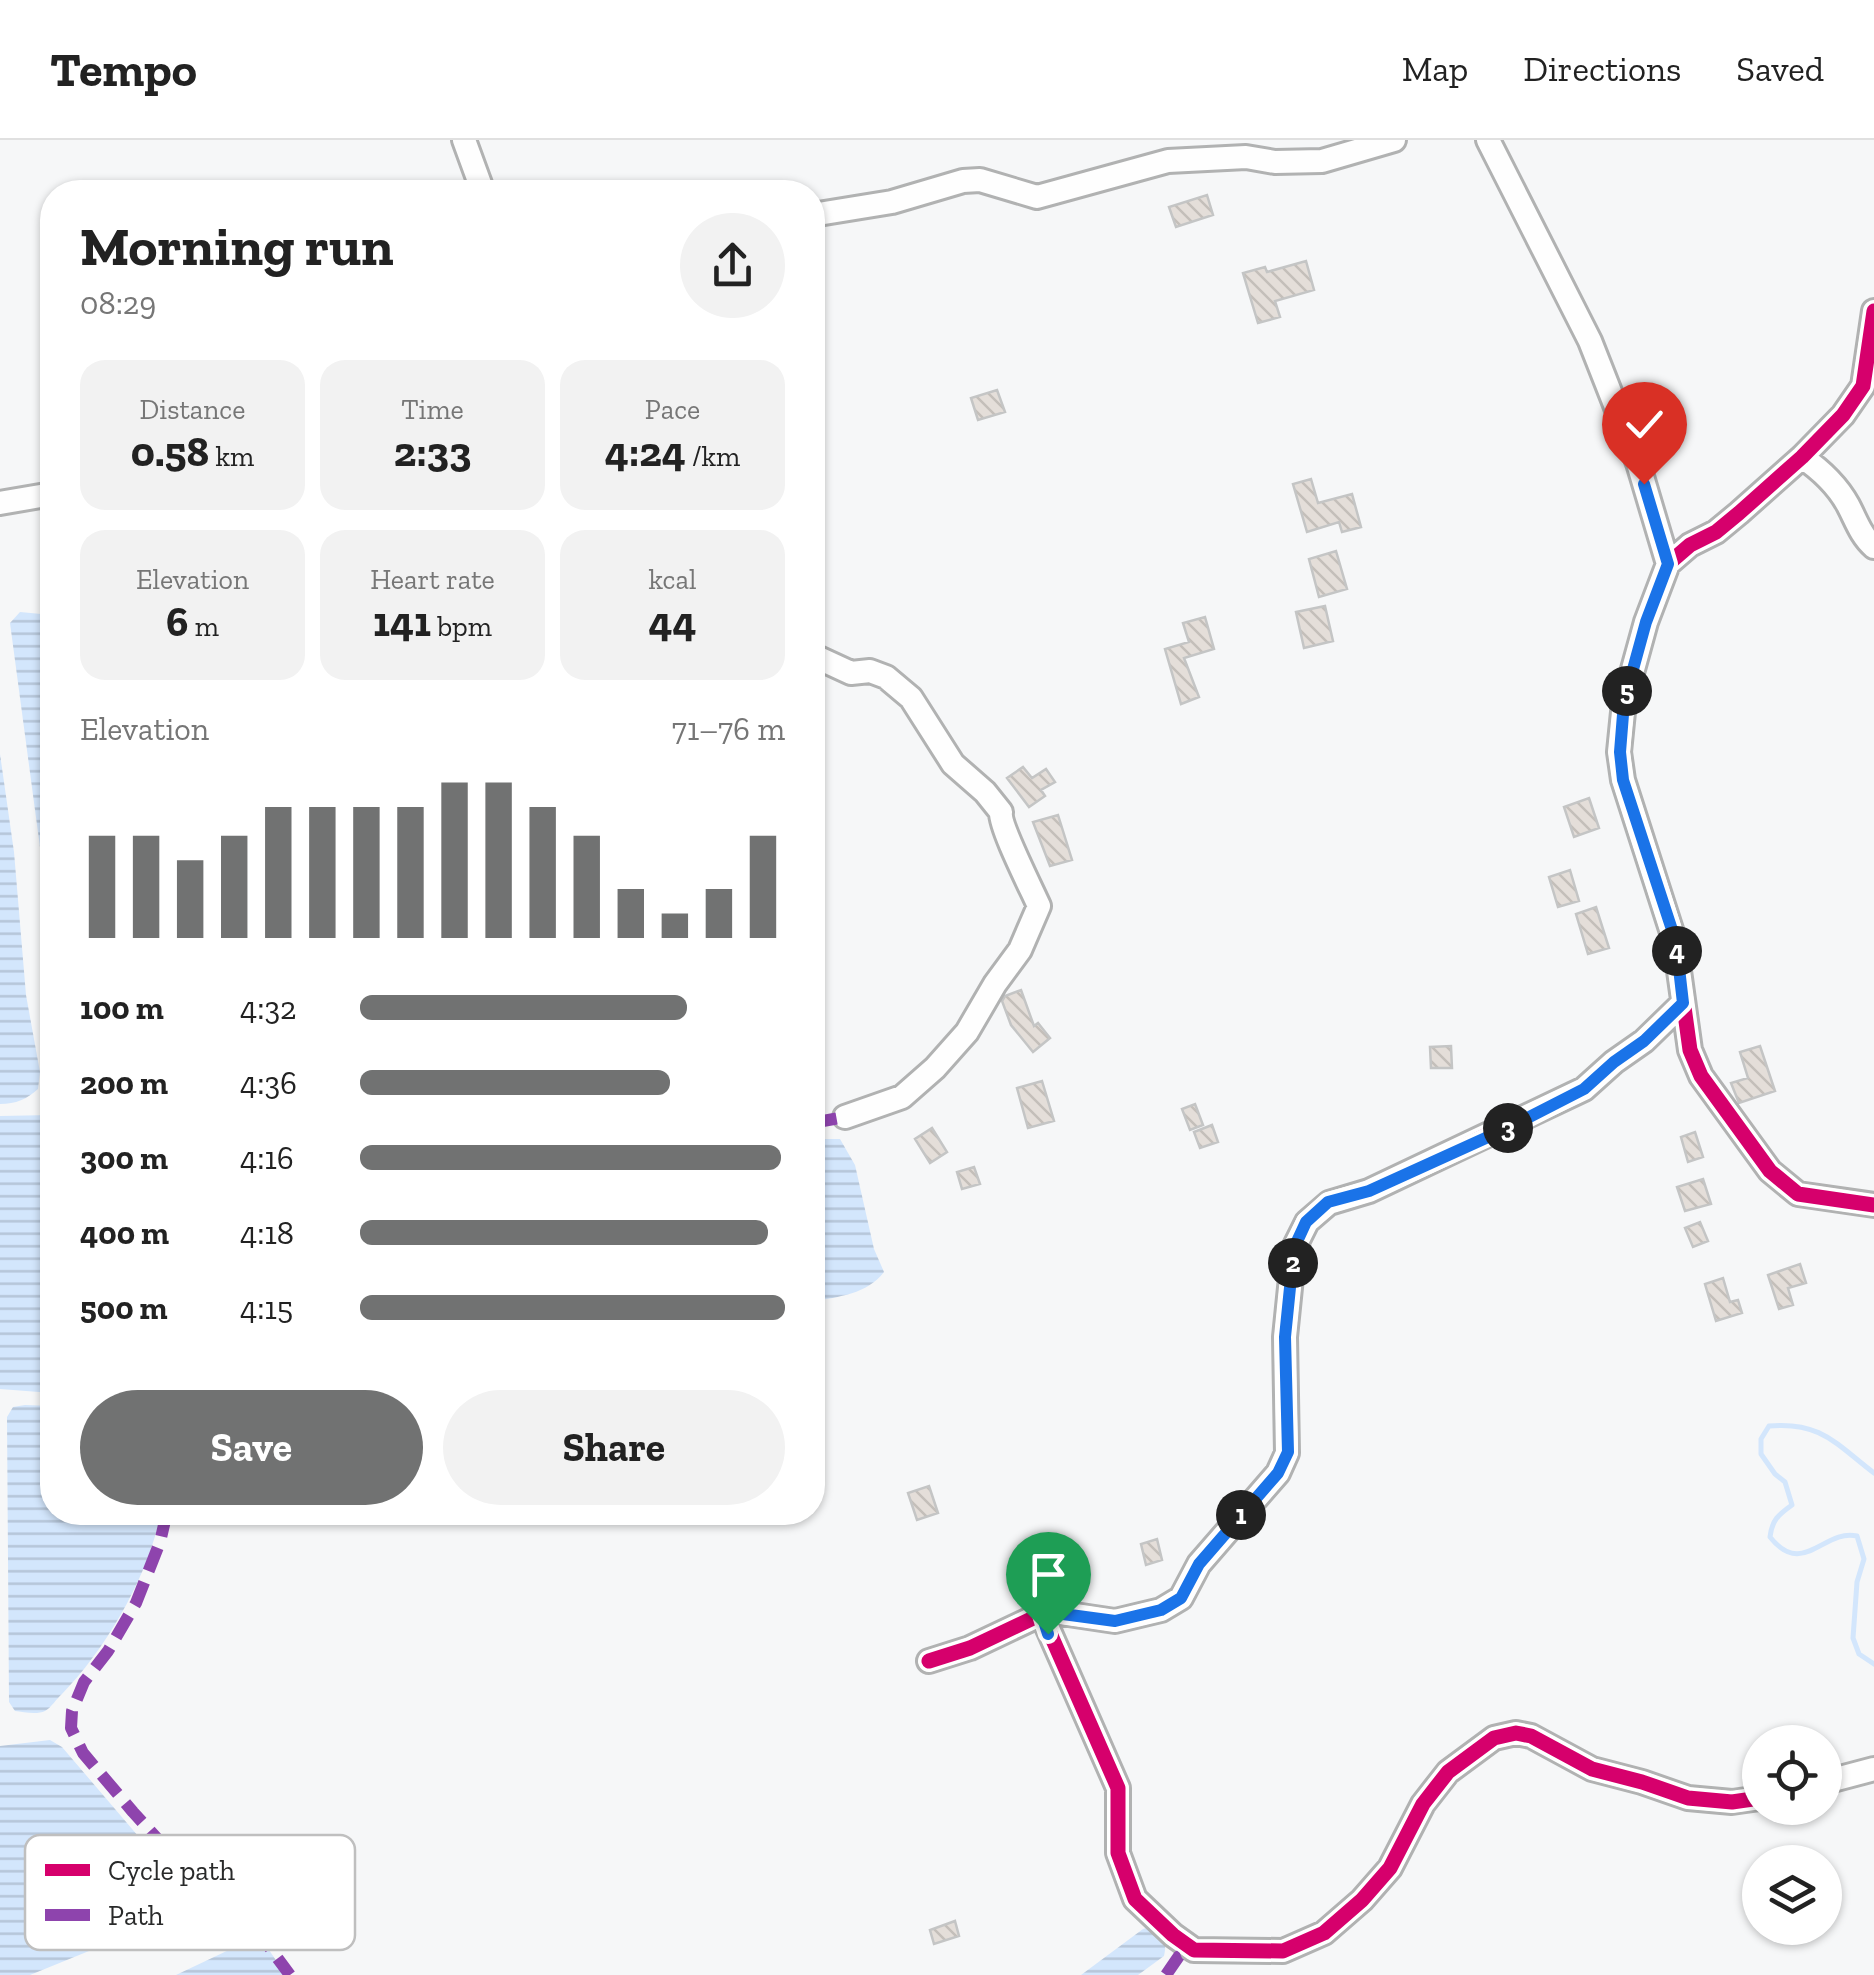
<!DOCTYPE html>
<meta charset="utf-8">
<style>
:root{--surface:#fff;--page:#f2f2f2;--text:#222;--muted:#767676;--line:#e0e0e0;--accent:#717272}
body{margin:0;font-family:"Zilla Slab",serif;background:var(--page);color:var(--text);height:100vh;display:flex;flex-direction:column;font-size:38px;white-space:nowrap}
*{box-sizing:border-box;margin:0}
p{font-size:32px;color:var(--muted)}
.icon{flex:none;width:55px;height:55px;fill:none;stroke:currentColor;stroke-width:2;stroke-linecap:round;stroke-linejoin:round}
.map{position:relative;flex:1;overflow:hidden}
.drawer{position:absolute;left:40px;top:40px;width:785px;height:1345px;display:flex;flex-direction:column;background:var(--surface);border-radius:40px;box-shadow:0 2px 8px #0004}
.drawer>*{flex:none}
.tools{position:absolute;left:1742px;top:1585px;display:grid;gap:20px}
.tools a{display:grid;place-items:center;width:100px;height:100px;border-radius:50%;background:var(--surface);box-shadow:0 2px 8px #0004;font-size:50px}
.pin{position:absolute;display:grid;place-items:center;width:85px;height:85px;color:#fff;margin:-102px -42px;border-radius:50% 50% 50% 0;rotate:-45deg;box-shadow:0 0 10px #0007}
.pin .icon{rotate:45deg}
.km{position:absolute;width:50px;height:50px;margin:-25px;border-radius:50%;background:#222;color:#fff;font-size:28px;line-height:50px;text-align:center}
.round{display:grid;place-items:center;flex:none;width:105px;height:105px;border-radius:52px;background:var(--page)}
.headline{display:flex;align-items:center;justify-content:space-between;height:170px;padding:0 40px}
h1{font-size:55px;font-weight:700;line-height:75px}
.stats{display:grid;grid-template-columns:repeat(3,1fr);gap:15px;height:170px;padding:10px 40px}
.stats div{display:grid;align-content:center;border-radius:25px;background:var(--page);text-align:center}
.stats b{font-size:42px;font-weight:700}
.stats small{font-size:28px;font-weight:400}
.stats p{font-size:28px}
.chart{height:280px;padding:20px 40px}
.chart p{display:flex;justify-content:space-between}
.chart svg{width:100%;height:180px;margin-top:10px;stroke:var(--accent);stroke-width:6}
.button{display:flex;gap:20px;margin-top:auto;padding:20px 40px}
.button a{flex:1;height:115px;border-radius:60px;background:var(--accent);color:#fff;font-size:40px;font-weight:700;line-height:115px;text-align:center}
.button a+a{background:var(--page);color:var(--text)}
ul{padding:0 40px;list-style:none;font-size:32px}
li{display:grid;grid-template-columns:160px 120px 1fr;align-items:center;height:75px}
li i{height:25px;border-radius:12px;background:var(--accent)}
header{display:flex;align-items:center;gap:60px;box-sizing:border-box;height:140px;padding:0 50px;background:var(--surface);border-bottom:2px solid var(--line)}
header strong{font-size:48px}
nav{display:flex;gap:55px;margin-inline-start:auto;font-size:35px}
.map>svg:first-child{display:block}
</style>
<header>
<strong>Tempo</strong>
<nav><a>Map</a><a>Directions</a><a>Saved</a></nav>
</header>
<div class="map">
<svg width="1874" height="1835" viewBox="0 0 1874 1835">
<defs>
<pattern id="water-rules" width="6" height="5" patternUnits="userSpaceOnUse" patternTransform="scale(2.5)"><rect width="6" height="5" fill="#d3e6fc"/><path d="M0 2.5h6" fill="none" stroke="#b5c5d8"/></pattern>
<pattern id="building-back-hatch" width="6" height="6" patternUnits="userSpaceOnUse" patternTransform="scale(2.5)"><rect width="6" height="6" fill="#e4ded9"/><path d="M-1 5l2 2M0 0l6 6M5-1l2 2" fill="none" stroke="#c4bfba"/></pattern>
</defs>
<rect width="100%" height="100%" fill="#f6f7f8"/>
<path fill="url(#water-rules)" d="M20 472 52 475V797L10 483Z
M0 614 14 712 26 855 40 932 38 949C27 959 16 964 0 964Z
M52 975V1253L0 1249V976Z
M812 999H840L855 1025 874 1109 884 1132C867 1154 839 1157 813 1161Z
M25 1265 52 1266V1372L161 1373C148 1436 107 1508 62 1554 57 1558 51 1568 45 1571 37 1575 23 1572 15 1571L9 1562 7 1277 13 1267Z
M50 1600 62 1607 180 1745 186 1763 180 1774 30 1835H0V1606Z
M1153 1786C1165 1794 1167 1802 1164 1816L1138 1835H1081L1143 1789Z
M252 1799 267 1807 286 1835H176Z"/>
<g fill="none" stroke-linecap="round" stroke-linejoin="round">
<path stroke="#d3e6fc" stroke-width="5" d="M1874 1333C1837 1305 1821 1281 1769 1286L1761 1299V1314L1775 1334 1785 1342 1792 1365C1778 1375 1772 1380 1770 1397 1803 1439 1824 1388 1857 1396L1864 1419 1857 1442 1853 1498 1859 1514 1874 1524"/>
</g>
<path fill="url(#building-back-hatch)" stroke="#c4c5c5" stroke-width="2.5" d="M1207 55 1213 75 1176 87 1169 67Z
M1306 121 1314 150 1275 161 1280 177 1258 183 1243 133 1265 127 1267 132Z
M997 250 1005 272 978 280 971 258Z
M1311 339 1318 363 1352 354 1361 387 1342 392 1339 382 1307 392 1293 344Z
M1336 411 1347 449 1319 457 1309 419Z
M1325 466 1333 501 1304 508 1296 472Z
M1205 477 1214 509 1184 518 1199 557 1181 564 1165 509 1189 502 1183 483Z
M1023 627 1032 638 1046 629 1055 642 1041 650 1045 656 1029 667 1007 638Z
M1589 658 1599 688 1574 697 1564 667Z
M1058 675 1072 720 1050 726 1033 682Z
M1570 730 1579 761 1558 767 1549 737Z
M1596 767 1609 808 1588 814 1576 774Z
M1021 850 1034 886 1038 883 1050 898 1033 912 1011 885 1002 861 1005 856Z
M1451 906 1452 928H1431L1430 907Z
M1760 906 1775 951 1739 963 1731 943 1748 938 1740 912Z
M1042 941 1054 981 1028 988 1017 948Z
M1195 964 1203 985 1190 990 1182 969Z
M1212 985 1218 1002 1200 1008 1194 992Z
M932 988 947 1012 930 1023 915 999Z
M1695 992 1703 1017 1688 1022 1681 997Z
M974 1027 980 1044 962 1049 957 1032Z
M1703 1039 1711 1064 1685 1071 1677 1047Z
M1700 1082 1708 1101 1693 1107 1685 1088Z
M1800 1124 1806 1143 1788 1148 1793 1165 1779 1169 1768 1135Z
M1723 1138 1730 1162 1738 1160 1742 1173 1716 1181 1705 1144Z
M929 1346 938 1373 917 1380 908 1353Z
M1157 1399 1162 1420 1146 1425 1141 1404Z
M955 1781 959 1796 934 1804 930 1790Z"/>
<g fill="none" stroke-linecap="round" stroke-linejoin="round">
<defs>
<path id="minor" d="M464 0 483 52
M1488 0 1590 201 1638 323 1668 424
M812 75 892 62 963 41 980 40 1037 57 1168 21 1246 17 1275 22 1322 21 1394 0
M1874 171 1863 246 1843 275 1802 317 1739 373 1716 392 1690 405 1668 424 1646 482 1624 562 1619 612 1623 640 1675 802 1690 910 1701 936 1770 1031 1798 1054 1874 1065
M1802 317C1821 330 1837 345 1848 365 1856 380 1861 396 1874 407
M0 363 52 354
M812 515 851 533 870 531 886 537 911 558 953 624 985 652 1001 672C999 685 1031 748 1039 766L1020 810 995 844 967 892 935 928 902 957 845 977
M1042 1475 1118 1648V1713L1135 1759 1173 1795 1194 1810 1283 1811 1324 1793 1362 1760 1390 1728 1423 1664 1448 1632 1494 1598 1516 1593 1531 1596 1592 1629 1642 1642 1688 1658 1732 1662 1760 1658
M929 1521 970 1508 1048 1471 1115 1481 1161 1470 1181 1458 1199 1424 1278 1333 1287 1313 1285 1197 1294 1108 1307 1082 1329 1063 1369 1051 1584 949 1614 922 1644 901 1683 863
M1825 1642 1874 1629"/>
</defs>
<use href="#minor" stroke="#b1b2b2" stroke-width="28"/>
<use href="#minor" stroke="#fefefe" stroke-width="22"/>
<path stroke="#8e44ad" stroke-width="12" stroke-dasharray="25 12" stroke-linecap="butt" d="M812 983 845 977
M167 1372 160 1402 136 1463 108 1511 84 1542 72 1571 71 1588 83 1613 133 1672 194 1739 222 1759 236 1789 267 1804 290 1835
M1166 1835 1179 1816 1194 1810"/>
<defs>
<path id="cycleway" d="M1874 171 1863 246 1843 275 1802 317 1739 373 1716 392 1690 405 1668 424 1646 482 1624 562 1619 612 1623 640 1675 802 1690 910 1701 936 1770 1031 1798 1054 1874 1065
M1042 1475 1118 1648V1713L1135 1759 1173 1795 1194 1810 1283 1811 1324 1793 1362 1760 1390 1728 1423 1664 1448 1632 1494 1598 1516 1593 1531 1596 1592 1629 1642 1642 1688 1658 1732 1662 1760 1658
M929 1521 970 1508 1048 1471 1115 1481 1161 1470 1181 1458 1199 1424 1278 1333 1287 1313 1285 1197 1294 1108 1307 1082 1329 1063 1369 1051 1584 949 1614 922 1644 901 1683 863"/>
</defs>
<use href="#cycleway" stroke="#fff" stroke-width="21"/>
<use href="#cycleway" stroke="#d6006c" stroke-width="15"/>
</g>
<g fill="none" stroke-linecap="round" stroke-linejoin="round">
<defs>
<path id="route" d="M1048 1494 1042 1475 1048 1472 1115 1481 1161 1470 1181 1458 1199 1424 1278 1333 1288 1312 1285 1197 1294 1108 1306 1082 1328 1062 1369 1051 1510 987 1584 949 1614 922 1644 901 1683 863 1676 802 1623 640 1620 612 1624 562 1646 482 1668 424 1644 344"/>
</defs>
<use href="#route" stroke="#fff" stroke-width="20"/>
<use href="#route" stroke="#1a73e8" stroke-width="12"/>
</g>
<rect x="25" y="1695" width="330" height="115" rx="15" fill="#fff" stroke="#bfbfbf" stroke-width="2.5"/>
<rect x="45" y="1724" width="45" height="12" fill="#d6006c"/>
<rect x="45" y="1769" width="45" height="12" fill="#8e44ad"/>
<g font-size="28" fill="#292a2a">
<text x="108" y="1740">Cycle path</text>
<text x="108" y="1785">Path</text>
</g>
</svg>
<div class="tools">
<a><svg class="icon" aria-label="locate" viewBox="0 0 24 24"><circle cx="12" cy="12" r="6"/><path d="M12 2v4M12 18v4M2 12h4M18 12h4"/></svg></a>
<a><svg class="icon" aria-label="layers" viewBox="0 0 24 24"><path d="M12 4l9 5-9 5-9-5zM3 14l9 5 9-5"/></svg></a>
</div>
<div class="pin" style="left:1048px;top:1494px;background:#1e9e55"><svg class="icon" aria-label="arrive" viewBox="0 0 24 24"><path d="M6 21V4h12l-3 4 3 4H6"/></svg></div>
<div class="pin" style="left:1644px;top:344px;background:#d93025"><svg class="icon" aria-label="check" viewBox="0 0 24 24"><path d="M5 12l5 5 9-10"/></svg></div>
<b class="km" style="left:1241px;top:1375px">1</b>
<b class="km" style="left:1293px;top:1123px">2</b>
<b class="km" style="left:1508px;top:988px">3</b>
<b class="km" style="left:1677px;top:811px">4</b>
<b class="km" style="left:1627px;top:551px">5</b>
<section class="drawer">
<div class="headline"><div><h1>Morning run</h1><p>08:29</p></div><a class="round"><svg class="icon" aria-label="share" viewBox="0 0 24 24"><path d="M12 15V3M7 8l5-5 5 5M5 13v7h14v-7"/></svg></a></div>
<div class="stats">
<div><p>Distance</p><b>0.58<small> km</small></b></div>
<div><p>Time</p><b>2:33</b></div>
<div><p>Pace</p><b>4:24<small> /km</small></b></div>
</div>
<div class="stats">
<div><p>Elevation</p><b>6<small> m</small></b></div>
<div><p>Heart rate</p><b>141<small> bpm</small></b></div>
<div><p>kcal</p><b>44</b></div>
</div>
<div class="chart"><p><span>Elevation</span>71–76 m</p>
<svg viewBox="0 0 160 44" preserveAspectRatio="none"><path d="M5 44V19M15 44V19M25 44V25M35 44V19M45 44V12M55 44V12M65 44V12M75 44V12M85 44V6M95 44V6M105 44V12M115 44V19M125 44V32M135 44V38M145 44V32M155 44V19"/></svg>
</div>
<ul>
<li><b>100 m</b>4:32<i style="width:77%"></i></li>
<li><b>200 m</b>4:36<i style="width:73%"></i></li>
<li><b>300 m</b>4:16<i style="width:99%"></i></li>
<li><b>400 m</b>4:18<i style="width:96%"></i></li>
<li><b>500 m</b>4:15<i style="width:100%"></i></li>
</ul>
<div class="button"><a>Save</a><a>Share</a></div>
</section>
</div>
